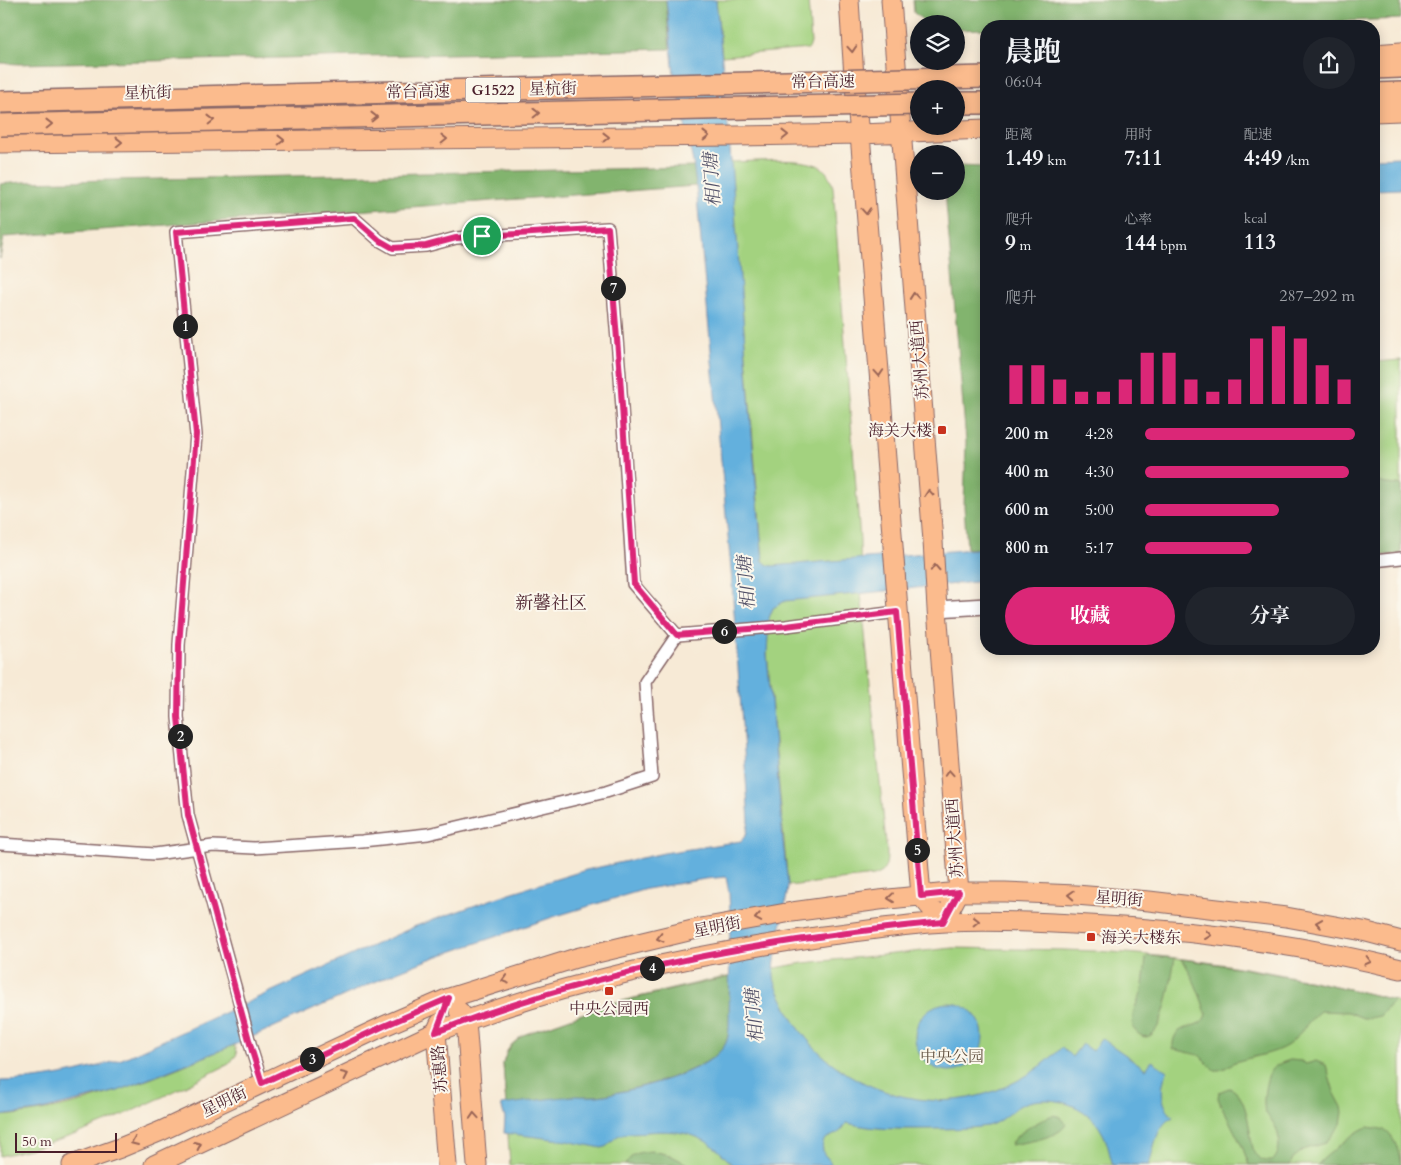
<!DOCTYPE html>
<html lang="zh">
<meta charset="utf-8">
<style>
:root{--surface:#171b24;--page:#20242c;--text:#f1f3f6;--muted:#9ea1a6;--accent:#db2777}
body{margin:0;font-family:Cardo,"Noto Serif SC",serif;background:var(--page);color:var(--text);height:100vh;display:flex;flex-direction:column;font-size:19px;white-space:nowrap}
*{box-sizing:border-box;margin:0}
p{font-size:16px;color:var(--muted)}
.icon{flex:none;width:28px;height:28px;fill:none;stroke:currentColor;stroke-width:2;stroke-linecap:round;stroke-linejoin:round}
.map{position:relative;flex:1;overflow:hidden}
.panel{position:absolute;left:980px;top:20px;width:400px;height:635px;display:flex;flex-direction:column;background:var(--surface);border-radius:20px;box-shadow:0 2px 12px #0003}
.panel>*{flex:none}
.buttons{position:absolute;left:910px;top:15px;display:grid;gap:10px}
.buttons a{display:grid;place-items:center;width:55px;height:55px;border-radius:50%;background:var(--surface);box-shadow:0 2px 12px #0003;font-size:25px}
.scale{position:absolute;left:15px;bottom:12px;width:102px;box-sizing:border-box;padding-left:5px;border:2px solid #4a1f2b;border-top:0;font-size:14px;line-height:18px;white-space:nowrap;color:#4a1f2b;-webkit-text-stroke:4px #fbf7ec;paint-order:stroke}
.pin{position:absolute;display:grid;place-items:center;width:42px;height:42px;color:#fff;margin:-21px;border:2px solid #fff;border-radius:50%;box-shadow:0 1px 5px #0007}
.km{position:absolute;width:25px;height:25px;margin:-12px;border-radius:50%;background:#222;color:#fff;font-size:14px;line-height:25px;text-align:center}
.round{display:grid;place-items:center;flex:none;width:52px;height:52px;border-radius:26px;background:var(--page)}
.overview{display:flex;align-items:center;justify-content:space-between;height:85px;padding:0 25px}
h1{font-size:28px;font-weight:700;line-height:38px}
.figures{display:grid;grid-template-columns:repeat(3,1fr);gap:8px;height:85px;padding:5px 25px}
.figures div{display:grid;align-content:center}
.figures b{font-size:21px;font-weight:700}
.figures small{font-size:14px;font-weight:400}
.figures p{font-size:14px}
.chart{height:140px;padding:10px 25px}
.chart p{display:flex;justify-content:space-between}
.chart svg{width:100%;height:90px;margin-top:5px;stroke:var(--accent);stroke-width:6}
.primary-button{display:flex;gap:10px;margin-top:auto;padding:10px 25px}
.primary-button a{flex:1;height:58px;border-radius:30px;background:var(--accent);color:#fff;font-size:20px;font-weight:700;line-height:58px;text-align:center}
.primary-button a+a{background:var(--page);color:var(--text)}
ul{padding:0 25px;list-style:none;font-size:16px}
li{display:grid;grid-template-columns:80px 60px 1fr;align-items:center;height:38px}
li i{height:12px;border-radius:6px;background:var(--accent)}
.map>svg:first-child{display:block}
</style>
<div class="map">
<svg width="1401" height="1165" viewBox="0 0 1401 1165">
<rect width="100%" height="100%" fill="#fbf7ec"/>
<filter id="ink" filterUnits="userSpaceOnUse"><feTurbulence type="fractalNoise" baseFrequency=".02" numOctaves="2"/><feDisplacementMap in="SourceGraphic" scale="10" xChannelSelector="R" yChannelSelector="G"/><feConvolveMatrix kernelMatrix="1 2 1 2 8 2 1 2 1" color-interpolation-filters="sRGB"/></filter>
<filter id="wash" filterUnits="userSpaceOnUse"><feTurbulence type="fractalNoise" baseFrequency=".0096" numOctaves="4" result="noise"/><feDisplacementMap in="SourceGraphic" scale="20" xChannelSelector="R" yChannelSelector="G"/><feGaussianBlur stdDeviation="1.12" result="paint"/><feColorMatrix in="noise" values="0 0 0 0 0 0 0 0 0 0 0 0 0 0 0 0 0 1.4 0 .05"/><feComposite in="paint" operator="in"/></filter>
<g filter="url(#wash)">
<rect width="100%" height="100%" fill="#f7ead6"/>
<path fill="#a3d27f" stroke="#767855" d="M716 0H808L811 43 809 49 722 56Z
M730 162C753 162 802 156 821 167 828 172 831 180 833 187L860 540 861 594 887 853C887 864 886 873 874 876L788 886 767 654 763 561Z
M1401 360V554L1374 556V362Z
M953 948C1000 949 1047 949 1094 951 1195 956 1296 975 1394 1000L1401 1004V1165H510L503 1064 507 1051 511 1045 523 1035 613 1003 710 980 803 963Z
M234 1045 237 1054 229 1064C155 1101 82 1139 0 1156V1116C82 1111 159 1075 234 1045Z"/>
<path fill="#82b46e" stroke="#666a4c" d="M0 0H666L670 49 19 64 2 63H0Z
M913 0H1401V19L1216 26H1121L1109 24 986 26V29L956 30V24H928L914 13Z
M956 166 986 167V213L983 229 986 261V548L967 549 964 506 966 442 945 191H956Z
M694 167 696 186 4 237 0 259V184L23 182Z
M1374 481 1386 484 1401 485V554L1374 556Z
M1148 956 1175 958C1172 970 1162 1066 1133 1028 1131 1007 1137 1007 1142 990 1144 980 1145 969 1146 958Z
M1181 959C1253 969 1323 982 1394 1000L1380 1016 1369 1018H1363L1348 1012 1320 1011C1307 1021 1300 1036 1288 1045 1275 1054 1250 1057 1235 1062 1227 1066 1224 1071 1214 1070L1199 1055 1173 1049C1171 1019 1202 1033 1206 1014 1204 1004 1188 964 1181 959Z
M730 977C729 997 734 1027 725 1045 711 1071 633 1090 604 1095 594 1097 584 1096 574 1097 551 1098 528 1102 506 1105L503 1064C506 1050 513 1044 523 1035L613 1003Z
M1290 1060 1301 1061 1306 1064 1316 1061 1326 1065 1334 1092 1342 1107 1343 1112 1341 1124 1326 1143 1305 1149 1293 1158 1290 1165H1249L1242 1146 1220 1103 1218 1098 1219 1092 1229 1088C1249 1093 1249 1136 1254 1153 1259 1159 1264 1162 1272 1161 1282 1154 1280 1133 1274 1124 1271 1119 1267 1116 1265 1111 1262 1102 1266 1075 1272 1069 1277 1064 1284 1062 1290 1060Z
M1050 1116C1057 1114 1062 1117 1066 1124 1060 1138 1025 1142 1011 1145 1012 1135 1040 1121 1050 1116Z
M1368 1127C1373 1128 1380 1128 1384 1130 1396 1137 1399 1153 1401 1165H1317C1326 1156 1357 1129 1368 1127Z
M652 1151 670 1155 689 1165H625C634 1151 638 1153 652 1151Z"/>
<path fill="#63b0dd" stroke="#566884" d="M666 0H716C736 187 745 374 763 561L768 565 772 566 986 548V581L785 601 773 608 769 618 767 654C772 712 777 769 782 827 783 846 786 865 788 884 788 891 786 899 785 906 781 928 775 951 774 973 773 982 780 994 784 1002 808 1056 860 1091 918 1099 971 1107 1026 1085 1062 1047L1072 1057 1082 1044 1092 1051 1101 1038 1146 1069 1152 1061 1167 1071C1160 1087 1160 1104 1173 1117 1156 1125 1154 1149 1149 1165H1113C1109 1154 1108 1142 1102 1132 1088 1105 1051 1093 1023 1104 1010 1110 1001 1123 987 1126 968 1129 946 1129 926 1129 899 1129 874 1130 847 1123 844 1126 842 1131 838 1133 827 1139 819 1138 824 1154L830 1161 831 1165H732C708 1135 684 1129 647 1132 639 1133 628 1132 620 1135 612 1138 611 1146 602 1148L561 1140 504 1133 505 1118 501 1105C525 1102 550 1098 574 1096 584 1096 595 1097 605 1095 636 1089 702 1074 722 1049 728 1042 729 1033 729 1024L730 914 729 893 726 877 705 879 646 889 553 917 427 960 397 972 234 1045 118 1091 38 1111 0 1116V1081C41 1081 82 1072 122 1059L416 926 510 893 586 870 664 853 741 841 746 835 749 821 731 570 696 186 693 162 674 74Z
M1401 157V189L1374 190V158Z
M915 1037a34 34 0 1 1 68 0a34 34 0 1 1-68 0Z"/>
</g>
<g filter="url(#ink)">
<g fill="none" stroke-linecap="round" stroke-linejoin="round">
<defs>
<path id="minor" d="M1374 561 1401 558
M0 844 155 854 213 846 254 848 362 841 428 834 606 792 652 777 645 682 677 635 786 626 897 612
M235 986 188 815 178 717 179 645 196 435 176 232 354 218 379 240 393 248 426 246 456 238 608 228 620 376 633 584 677 635
M252 1051 262 1083"/>
<path id="tertiary" d="M937 609 986 606"/>
<path id="primary" d="M849 0 854 77 860 134 921 896 943 922 959 892 937 609 933 541 891 0
M1374 54 1401 52
M1374 112 1401 111
M0 143 736 136 860 134 986 129
M459 1011 466 1020 477 1165
M440 1023 436 1032 447 1165
M72 1165 120 1148 161 1131 384 1026 449 998 576 958 701 928 792 912 879 900 959 892H1005L1076 895 1149 901 1286 917 1363 931 1401 941
M154 1165 436 1032C560 983 692 955 823 936 864 931 905 924 946 922 994 920 1041 922 1089 925 1194 930 1299 944 1401 969"/>
<path id="motorway" d="M1374 68 1401 67
M1374 94 1401 93
M956 103H986"/>
</defs>
<use href="#minor" stroke="#876667" stroke-width="14"/>
<use href="#tertiary" stroke="#876667" stroke-width="18"/>
<use href="#primary" stroke="#876667" stroke-width="21"/>
<use href="#motorway" stroke="#876667" stroke-width="24"/>
<use href="#minor" stroke="#fff" stroke-width="11"/>
<use href="#tertiary" stroke="#fff" stroke-width="15"/>
<use href="#primary" stroke="#fbbb8d" stroke-width="19"/>
<use href="#motorway" stroke="#fbbb8d" stroke-width="21"/>
<defs>
<path id="minor-bridge" d="M235 986 252 1051"/>
<path id="motorway-bridge" d="M0 102 986 77
M0 125 919 104"/>
</defs>
<use href="#minor-bridge" stroke="#876667" stroke-width="14" stroke-linecap="butt"/>
<use href="#motorway-bridge" stroke="#876667" stroke-width="24" stroke-linecap="butt"/>
<use href="#minor-bridge" stroke="#fff" stroke-width="11"/>
<use href="#motorway-bridge" stroke="#fbbb8d" stroke-width="21"/>
</g>
<defs><path id="oneway-chevron" d="M-2-3.5L2.5 0L-2 3.5" fill="none" stroke-width="1.6" stroke-linecap="round" stroke-linejoin="round" transform="scale(1.25)"/></defs>
<g stroke="#9a6557">
<use href="#oneway-chevron" transform="translate(852 49) rotate(86)"/>
<use href="#oneway-chevron" transform="translate(536 113) rotate(-1)"/>
<use href="#oneway-chevron" transform="translate(374 117) rotate(-1)"/>
<use href="#oneway-chevron" transform="translate(211 120) rotate(-1)"/>
<use href="#oneway-chevron" transform="translate(49 124) rotate(-1)"/>
<use href="#oneway-chevron" transform="translate(785 135) rotate(-1)"/>
<use href="#oneway-chevron" transform="translate(706 136) rotate(-1)"/>
<use href="#oneway-chevron" transform="translate(606 137) rotate(-1)"/>
<use href="#oneway-chevron" transform="translate(444 139) rotate(-1)"/>
<use href="#oneway-chevron" transform="translate(281 140) rotate(-1)"/>
<use href="#oneway-chevron" transform="translate(119 142) rotate(-1)"/>
<use href="#oneway-chevron" transform="translate(866 211) rotate(86)"/>
<use href="#oneway-chevron" transform="translate(914 296) rotate(-95)"/>
<use href="#oneway-chevron" transform="translate(879 373) rotate(86)"/>
<use href="#oneway-chevron" transform="translate(929 493) rotate(-95)"/>
<use href="#oneway-chevron" transform="translate(935 568) rotate(-93)"/>
<use href="#oneway-chevron" transform="translate(949 773) rotate(-94)"/>
<use href="#oneway-chevron" transform="translate(1071 895) rotate(-177)"/>
<use href="#oneway-chevron" transform="translate(891 898) rotate(174)"/>
<use href="#oneway-chevron" transform="translate(758 918) rotate(170)"/>
<use href="#oneway-chevron" transform="translate(976 921) rotate(-1)"/>
<use href="#oneway-chevron" transform="translate(1319 923) rotate(-171)"/>
<use href="#oneway-chevron" transform="translate(1208 935) rotate(7)"/>
<use href="#oneway-chevron" transform="translate(660 938) rotate(166)"/>
<use href="#oneway-chevron" transform="translate(1368 961) rotate(14)"/>
<use href="#oneway-chevron" transform="translate(505 980) rotate(163)"/>
<use href="#oneway-chevron" transform="translate(345 1075) rotate(-25)"/>
<use href="#oneway-chevron" transform="translate(474 1116) rotate(-94)"/>
<use href="#oneway-chevron" transform="translate(134 1142) rotate(157)"/>
<use href="#oneway-chevron" transform="translate(198 1145) rotate(-25)"/>
</g>
</g>
<g fill="none" stroke-linecap="round" stroke-linejoin="round" filter="url(#ink)">
<defs>
<path id="route" d="M354 218 379 240 393 248 426 246 456 238 608 228 620 376 634 584 677 635 786 626 897 612 921 896 959 892 943 922C771 939 598 969 436 1032L449 998 384 1026 262 1083 252 1051 188 815 178 717 179 645 196 434 176 232Z"/>
</defs>
<use href="#route" stroke="#fff" stroke-width="10"/>
<use href="#route" stroke="#db2777" stroke-width="6"/>
</g>
<g fill="#c8321e" stroke="#fbf7ec" stroke-width="2">
<rect x="937" y="425" width="10" height="10" rx="2.5"/>
<rect x="1086" y="932" width="10" height="10" rx="2.5"/>
<rect x="604" y="986" width="10" height="10" rx="2.5"/>
</g>
<g text-anchor="middle" stroke-width="4" stroke-linejoin="round" paint-order="stroke">
<rect fill="#fbf7ec" stroke="#7f6065" stroke-width="1" x="465.5" y="77.5" width="55" height="25" rx="4"/>
<g font-size="15" font-weight="bold" fill="#4a1f2b">
<text x="493" y="95">G1522</text>
</g>
<g font-size="16" fill="#4a1f2b" stroke="#fbf7ec">
<text transform="translate(823 81) rotate(-1)" y="6">常台高速</text>
<text transform="translate(553 88) rotate(-1)" y="6">星杭街</text>
<text transform="translate(418 91) rotate(-1)" y="6">常台高速</text>
<text transform="translate(148 92) rotate(-1)" y="6">星杭街</text>
<text transform="translate(919 360) rotate(-95)" y="6">苏州大道西</text>
<text transform="translate(954 838) rotate(-94)" y="6">苏州大道西</text>
<text transform="translate(1119 898) rotate(4)" y="6">星明街</text>
<text transform="translate(717 926) rotate(-11)" y="6">星明街</text>
<text transform="translate(439 1069) rotate(-95)" y="6">苏惠路</text>
<text transform="translate(224 1101) rotate(-26)" y="6">星明街</text>
</g>
<g font-size="16" fill="#4a1f2b" stroke="#fbf7ec" text-anchor="end">
<text x="932" y="436">海关大楼</text>
<text x="1101" y="943" text-anchor="start">海关大楼东</text>
<text x="609" y="1014" text-anchor="middle">中央公园西</text>
</g>
<g font-size="16" fill="#655544" stroke="#fbf7ec">
<text x="952" y="1062">中央公园</text>
</g>
<g font-size="18" font-style="italic" fill="#535269" stroke="#fbf7ec">
<text transform="translate(712 180) rotate(-94)" y="6">相门塘</text>
<text transform="translate(746 583) rotate(-95)" y="6">相门塘</text>
<text transform="translate(754 1016) rotate(-95)" y="6">相门塘</text>
</g>
<g font-size="18" fill="#4a1f2b" stroke="#fbf7ec">
<text x="551" y="609">新馨社区</text>
</g>
</g>
</svg>
<div class="buttons">
<a><svg class="icon" aria-label="layers" viewBox="0 0 24 24"><path d="M12 4l9 5-9 5-9-5zM3 14l9 5 9-5"/></svg></a>
<a>+</a>
<a>−</a>
</div>
<div class="scale">50 m</div>
<div class="pin" style="left:482px;top:236px;background:#1e9e55"><svg class="icon" aria-label="arrive" viewBox="0 0 24 24"><path d="M6 21V4h12l-3 4 3 4H6"/></svg></div>
<b class="km" style="left:185px;top:326px">1</b>
<b class="km" style="left:180px;top:736px">2</b>
<b class="km" style="left:312px;top:1059px">3</b>
<b class="km" style="left:652px;top:968px">4</b>
<b class="km" style="left:917px;top:850px">5</b>
<b class="km" style="left:724px;top:631px">6</b>
<b class="km" style="left:613px;top:288px">7</b>
<section class="panel">
<div class="overview"><div><h1>晨跑</h1><p>06:04</p></div><a class="round"><svg class="icon" aria-label="share" viewBox="0 0 24 24"><path d="M12 15V3M7 8l5-5 5 5M5 13v7h14v-7"/></svg></a></div>
<div class="figures">
<div><p>距离</p><b>1.49<small> km</small></b></div>
<div><p>用时</p><b>7:11</b></div>
<div><p>配速</p><b>4:49<small> /km</small></b></div>
</div>
<div class="figures">
<div><p>爬升</p><b>9<small> m</small></b></div>
<div><p>心率</p><b>144<small> bpm</small></b></div>
<div><p>kcal</p><b>113</b></div>
</div>
<div class="chart"><p><span>爬升</span>287–292 m</p>
<svg viewBox="0 0 160 44" preserveAspectRatio="none"><path d="M5 44V25M15 44V25M25 44V32M35 44V38M45 44V38M55 44V32M65 44V19M75 44V19M85 44V32M95 44V38M105 44V32M115 44V12M125 44V6M135 44V12M145 44V25M155 44V32"/></svg>
</div>
<ul>
<li><b>200 m</b>4:28<i style="width:100%"></i></li>
<li><b>400 m</b>4:30<i style="width:97%"></i></li>
<li><b>600 m</b>5:00<i style="width:64%"></i></li>
<li><b>800 m</b>5:17<i style="width:51%"></i></li>
</ul>
<div class="primary-button"><a>收藏</a><a>分享</a></div>
</section>
</div>
